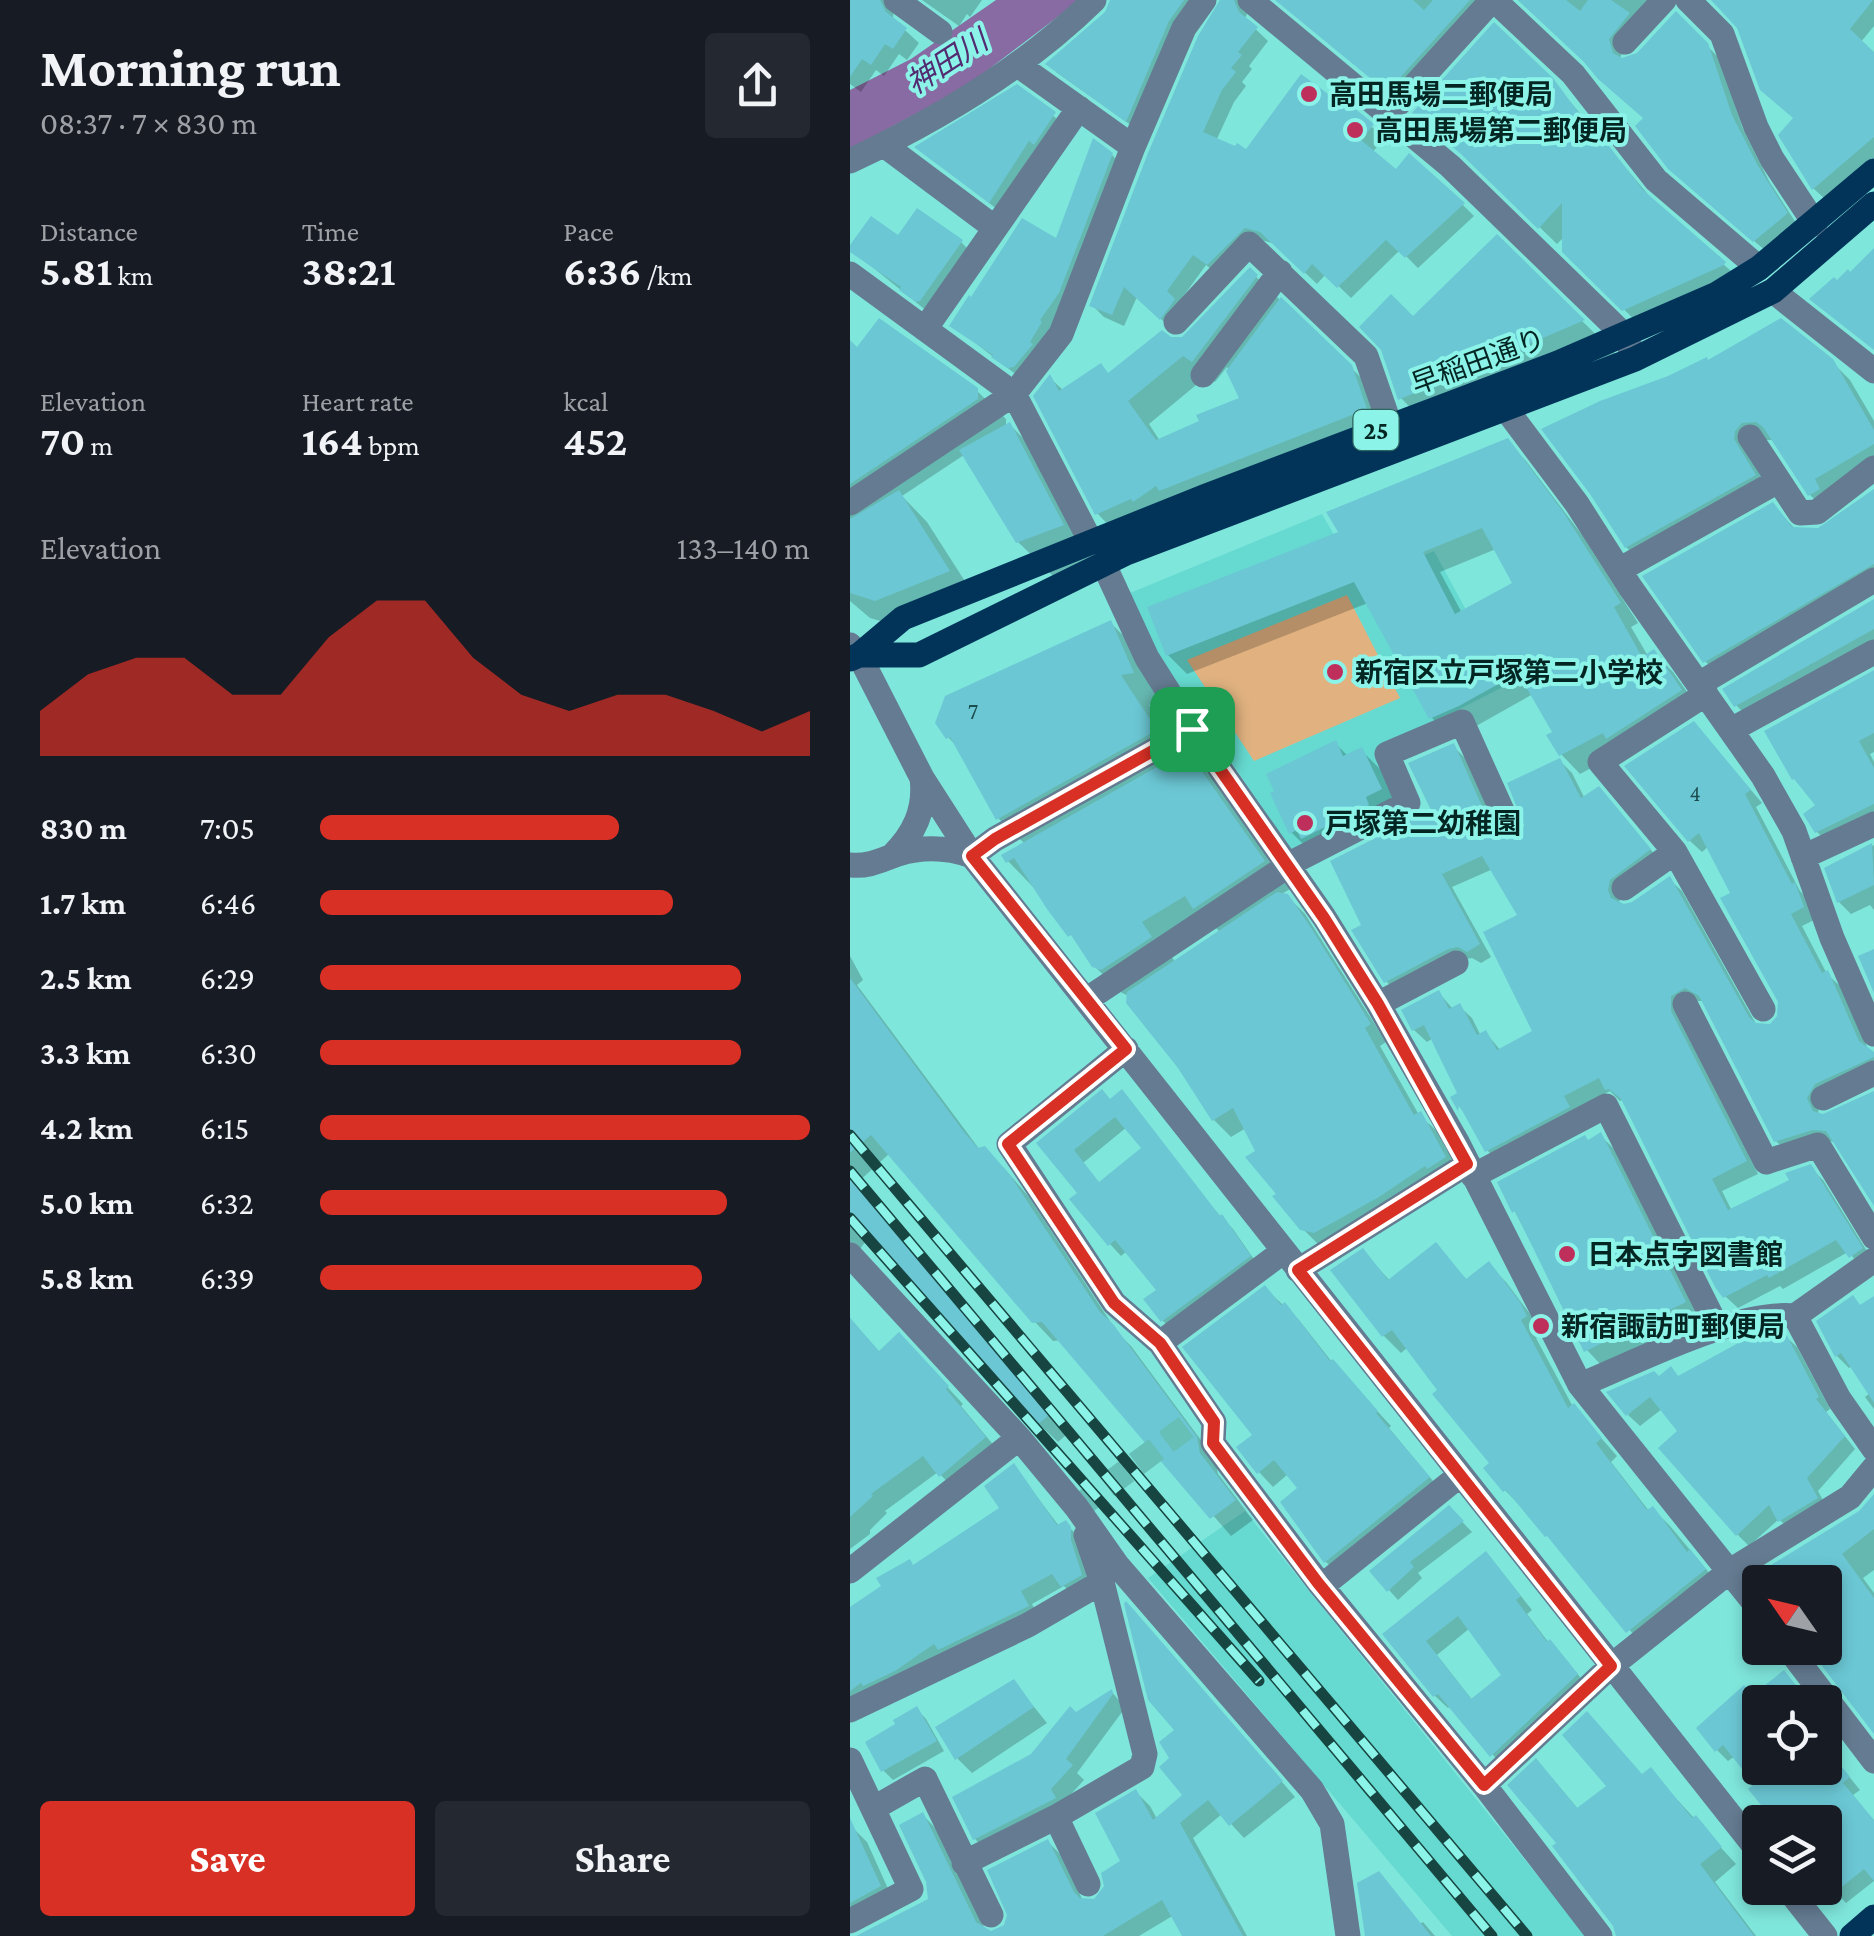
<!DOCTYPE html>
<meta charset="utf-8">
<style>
:root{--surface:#171b24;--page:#242831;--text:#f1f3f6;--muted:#9ea1a6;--accent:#d93025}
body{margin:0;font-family:"Crimson Pro","Noto Sans JP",serif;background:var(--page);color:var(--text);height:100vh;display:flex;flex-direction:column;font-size:38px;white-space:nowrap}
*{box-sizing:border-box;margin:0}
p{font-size:32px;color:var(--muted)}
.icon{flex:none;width:55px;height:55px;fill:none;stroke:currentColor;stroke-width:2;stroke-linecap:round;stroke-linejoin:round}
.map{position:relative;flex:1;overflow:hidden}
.side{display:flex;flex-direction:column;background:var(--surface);width:850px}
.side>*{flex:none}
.needle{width:65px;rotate:304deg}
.buttons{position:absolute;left:892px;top:1565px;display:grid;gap:20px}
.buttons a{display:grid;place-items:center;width:100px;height:100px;border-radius:10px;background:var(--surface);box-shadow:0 5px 15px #0003;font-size:50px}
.pin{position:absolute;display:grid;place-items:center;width:85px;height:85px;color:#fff;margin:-42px;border-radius:20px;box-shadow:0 5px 15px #0006}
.round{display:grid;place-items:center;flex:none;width:105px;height:105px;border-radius:10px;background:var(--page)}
.headline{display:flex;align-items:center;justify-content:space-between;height:170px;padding:0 40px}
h1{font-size:55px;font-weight:700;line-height:75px}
.figures{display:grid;grid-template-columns:repeat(3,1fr);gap:15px;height:170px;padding:10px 40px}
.figures div{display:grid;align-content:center}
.figures b{font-size:42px;font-weight:700}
.figures small{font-size:28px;font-weight:400}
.figures p{font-size:28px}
.chart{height:280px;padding:20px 40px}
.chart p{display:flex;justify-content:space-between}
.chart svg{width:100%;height:180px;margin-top:10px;fill:var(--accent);opacity:.7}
.action{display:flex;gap:20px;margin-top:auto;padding:20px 40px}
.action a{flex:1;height:115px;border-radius:10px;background:var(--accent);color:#fff;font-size:40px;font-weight:700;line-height:115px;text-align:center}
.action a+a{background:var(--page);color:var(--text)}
ul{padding:0 40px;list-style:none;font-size:32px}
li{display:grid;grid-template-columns:160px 120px 1fr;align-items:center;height:75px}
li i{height:25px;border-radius:12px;background:var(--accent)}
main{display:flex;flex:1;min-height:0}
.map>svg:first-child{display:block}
</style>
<main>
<section class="side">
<div class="headline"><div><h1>Morning run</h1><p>08:37 · 7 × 830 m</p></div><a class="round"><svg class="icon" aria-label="share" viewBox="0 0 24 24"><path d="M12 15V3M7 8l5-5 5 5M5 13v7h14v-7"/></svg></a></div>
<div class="figures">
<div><p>Distance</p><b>5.81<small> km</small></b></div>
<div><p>Time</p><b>38:21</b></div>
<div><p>Pace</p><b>6:36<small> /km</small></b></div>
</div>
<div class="figures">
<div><p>Elevation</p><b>70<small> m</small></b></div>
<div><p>Heart rate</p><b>164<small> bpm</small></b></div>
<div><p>kcal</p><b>452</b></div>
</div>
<div class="chart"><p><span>Elevation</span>133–140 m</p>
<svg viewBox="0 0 160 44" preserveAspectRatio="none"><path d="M0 44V33L10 24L20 20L30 20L40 29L50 29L60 15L70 6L80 6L90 20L100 29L110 33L120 29L130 29L140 33L150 38L160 33V44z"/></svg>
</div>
<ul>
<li><b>830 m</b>7:05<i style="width:61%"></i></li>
<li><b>1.7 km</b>6:46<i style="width:72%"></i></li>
<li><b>2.5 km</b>6:29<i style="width:86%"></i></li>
<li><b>3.3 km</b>6:30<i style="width:86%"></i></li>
<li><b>4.2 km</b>6:15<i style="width:100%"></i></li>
<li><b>5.0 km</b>6:32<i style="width:83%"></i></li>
<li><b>5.8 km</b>6:39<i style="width:78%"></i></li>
</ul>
<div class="action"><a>Save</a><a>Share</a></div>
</section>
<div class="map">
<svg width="1024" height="1936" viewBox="0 0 1024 1936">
<rect width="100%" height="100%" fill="#7fe6dc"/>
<path fill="#66dad0" d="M472 514 512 583 584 551 657 685 533 748 548 799 444 854 311 659 280 593Z
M395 1511 736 1936H602L298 1578Z"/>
<path fill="#e1b280" d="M497 595 550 698 404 761 337 660Z"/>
<path fill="#886ba2" d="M146 0H230L114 88 0 149V90L61 59Z"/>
<path fill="#0003" fill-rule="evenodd" d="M0 0H49L44 4 43 19 69 43 57 60 49 54 34 76 26 70 11 92 0 84Z
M72 0H132L120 17 117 14 109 26Z
M261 0H348L285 128 206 72 257 13Z
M370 0H402L395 19 418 41 399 66 402 69 392 82 396 86 384 102 366 141 397 153 493 101 534 138 522 153 546 172 613 205 624 216 568 268 550 250 501 298 476 274 467 284 425 244 408 239 370 276 356 265 327 305 323 330 287 297 274 326 254 317 242 305Z
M427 0H643L550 102Z
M668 0H815L774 43 770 60H782L826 14 869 58 893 129 919 181 948 226 917 252 833 180 796 119Z
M861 0H1024V26L1010 43 1024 56V158L976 200 964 189 931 135 945 119 887 23Z
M702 80 806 204 891 280 792 327 714 251 715 236 707 244 632 171 565 113Z
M167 87 216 126 152 213 68 148Z
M262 155 271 164 218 302 168 376 102 325 207 242Z
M49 238 111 242 126 257 83 316 0 249Z
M647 238 772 360 590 438 551 398 563 319Z
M400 271 524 390 538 431 269 536 247 513 200 378 214 391 260 375 323 341 338 336ZM377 367 393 399 310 441 299 424 357 376 365 382Z
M0 344 8 351 126 390 156 419V428L160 425 194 459 246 559 203 576 168 542 114 455 52 496 77 522 127 600 55 628 20 618 0 601Z
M981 361 1000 380 1024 421V473L979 513 960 495 924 440H911L922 494 795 565 776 547 742 493Z
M657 441 676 461 732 535 788 623 781 627 798 656 804 653 823 672 850 710 730 774 711 754 705 733 683 694 628 725 600 736 581 717 518 603 337 674 318 655 491 534ZM646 549 666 584 612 613 590 572Z
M1024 491V585L870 676 855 661 923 505 946 530 977 528Z
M1024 602V652L901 720 886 705Z
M261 623 291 654 312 703 299 705 332 756 337 753 364 780 440 889 430 895 437 896 455 914 536 1042 530 1046 569 1115 587 1131 612 1176 470 1246 452 1228 430 1194 396 1128 381 1137 364 1120 279 996 272 993 244 966 187 887 184 888 158 861 175 844 148 818 110 750 98 737ZM361 923 371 933 326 963 317 950Z
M1024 673V752L1020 754 1024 762V824L980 844 967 832 968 806Z
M856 737 912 803 906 807 950 891 957 898 964 920 952 926 977 974 990 986 1019 1051 1024 1052V1073L977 1096 968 1109 969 1115H980L1024 1093V1202L987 1142 977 1141 939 1153 926 1141 855 1001H840L832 1009V1025L908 1174 872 1191 882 1211 942 1181 960 1167 973 1180 1023 1261 1013 1268 998 1252 933 1289 930 1286 888 1308 875 1296 774 1099 770 1101 760 1091 725 1109 649 1162 637 1150 620 1120 603 1098 611 1094 583 1038 577 1042 564 1030 589 993 603 1009 609 1006 622 1018 631 1036 636 1033 651 1051 685 1032 671 917 643 869 602 887 641 957 631 963 622 958 612 960 548 993 536 981 515 926 585 811 603 746 616 759 653 841H667L710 761 722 773 735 799 761 802 811 862 776 888 769 902 777 907 819 879 832 891 906 1024 914 1028 929 1020 930 1001 883 894 859 846 852 852 839 840Z
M485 743 498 756 511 750 531 770 551 810 461 852 441 832Z
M1024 845V910L1020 905 1001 914 989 902 977 869Z
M0 956 13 980 7 985 130 1150 154 1168 179 1197 267 1332 281 1346 365 1459 368 1474 403 1520 381 1536 211 1340 203 1341 184 1321 40 1153 6 1184 216 1435 208 1442 189 1424 19 1237 0 1262Z
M261 1102 383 1229 410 1268 324 1332 313 1321 310 1291 277 1251 271 1256 260 1244 230 1193 189 1144ZM277 1127 295 1148 250 1184 233 1163Z
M751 1136 767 1152 851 1319 753 1367 737 1350 650 1183Z
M585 1245 618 1281 639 1265 656 1282 686 1322 692 1334 686 1338 722 1405 767 1456 761 1462 799 1511 803 1509 820 1526 871 1587 795 1648 714 1552 655 1490 643 1463 558 1347 551 1353 534 1336 484 1271 513 1251 541 1282Z
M415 1288 449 1320 482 1362 541 1426 539 1428 593 1493 491 1576 476 1562 433 1502 450 1489 438 1474 423 1487 409 1472 405 1435Z
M1003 1298 1012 1307 1024 1299V1409L1015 1397 1020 1393 1002 1366 999 1368 987 1356 969 1322Z
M0 1318 30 1353 65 1352 113 1404 111 1406 151 1454 107 1492 88 1472 35 1511 37 1513 20 1530V1534L0 1549Z
M934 1335 947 1347 980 1409 976 1412 1005 1449 968 1491 978 1510 942 1532 929 1519 899 1546 887 1534 830 1432 812 1409 790 1426 778 1415 809 1378H829Z
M164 1466 209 1526 215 1523 228 1536 243 1588 225 1598 214 1586 182 1604 190 1619 0 1713V1610L153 1509Z
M1024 1496V1570L1013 1578 1024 1593V1731L959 1648H975V1582H912L907 1576 1011 1512Z
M599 1508 622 1532 568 1573 572 1578 548 1600 523 1572Z
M648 1567 682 1610 677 1614 699 1643 712 1655 739 1688 654 1768 601 1705 598 1708 585 1696 535 1634ZM620 1628 654 1675 623 1701 587 1655Z
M290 1618 445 1797 394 1838 372 1814 343 1838 397 1936H335L324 1915 289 1936H12L81 1900 73 1815 86 1829 136 1931 141 1934 156 1927 198 1842 212 1856 233 1901 245 1902 273 1862 286 1792 300 1806 307 1819 336 1795 322 1759 327 1731Z
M164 1682 197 1723 122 1773 107 1758Z
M945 1684 959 1702H910V1768H975V1747L1010 1790 1003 1795 1024 1821V1881L996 1903 975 1880V1822H929L901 1789 908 1784 885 1756 878 1761 867 1750 904 1698Z
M262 1692 275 1708 227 1773 234 1780 213 1803 138 1852 125 1839 226 1715Z
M67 1709 76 1719 94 1751 43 1780 33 1770 49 1725Z
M801 1771 886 1864 865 1882 906 1936H775L709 1844 702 1778 729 1810Z
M2 1827 17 1842 44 1902 0 1910Z
M573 1922 585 1936H523L570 1924Z"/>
<path fill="#6bc7d4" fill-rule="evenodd" d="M0 0H30L36 12 57 28 43 49 35 44 21 65 12 59 0 77Z
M260 0H334L319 21 276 122 195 64 255 12Z
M370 0H384L389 12 408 27 388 52 392 55 381 68 386 72 372 90 353 132 385 146 387 143 396 149 451 74 489 102 492 98 524 124 511 140 546 169 559 153 615 203 555 258 536 240 487 288 462 264 454 274 410 232 395 228 357 265 343 255 317 291 325 299 310 320 274 287 262 315 239 306 298 153 348 36Z
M425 0H563L574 10 583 0H620L537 92Z
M668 0H716L730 11 738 0H761L780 13 759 39 763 53 772 58 787 53 826 11 858 43 882 115 908 166 938 213 903 242 818 169 785 126 793 118 748 79 734 62Z
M861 0H1023L1000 29 1024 52V137L962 190 928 135 943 118 910 90 887 28Z
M644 22 703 78 742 131 745 128 793 190 876 262 874 265 772 311 712 252V203L688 229 611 154 562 113Z
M167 84 206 112 184 145 179 141 139 203 64 147Z
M243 138 263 153 209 293 190 320 192 322 180 342 183 344 164 367 157 368 141 357 143 355 99 326 119 295 121 297 172 218 206 238Z
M67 208 113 240 70 301 66 302 49 290 51 287 0 252V245L21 216 48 235Z
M647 234 735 320 548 400 531 350 509 327 541 294 563 316Z
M1024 248V350L959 299 984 277 987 280 998 269 1000 272Z
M400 267 408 275 342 362 333 356 278 401 306 440 349 421 346 415 389 398 376 371 431 297 502 365 517 409 309 491 306 486 283 502 281 499 245 515 183 396 200 374 209 391 251 363 258 373 312 330 321 337H332Z
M29 318 128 388V399L0 484V340L7 347Z
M931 318 983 359 1024 430V444L965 479 970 489 958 496 913 427 906 422 892 423 885 431 884 439 906 475 775 548 740 494 691 429 750 401 818 376 857 357 858 360Z
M160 422 214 525 166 543 109 450Z
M658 438 714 513 771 603 764 607 792 657 804 649 832 690 756 739 753 733 709 756 696 735 702 732 668 673 609 706 579 719 504 582 316 656 297 607 488 532 476 512ZM632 528 662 583 605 614 573 552Z
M1024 489V564L853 663 792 576 923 502 942 527 968 528Z
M49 490 100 571 25 601 0 593V519Z
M1024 599V629L884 707 875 693 872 689Z
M261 620 284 673 271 675 307 730 146 820 100 737 96 739 85 723 95 696Z
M1024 670V733L1009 741 1024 768V804L965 833 953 814 965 805 944 779 942 780 914 731Z
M844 721 901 790 895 794 942 884 945 882 954 907 941 914 972 973 978 970 1009 1041 1024 1052V1057L965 1084 957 1098 963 1111 973 1114 1024 1091V1206L976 1131 963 1130 924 1142 849 996 835 988 821 996V1011L897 1161 862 1179 878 1210 939 1180 935 1173 961 1164 1013 1248 999 1258 986 1240 919 1278 917 1275 873 1298 865 1287 771 1099 759 1089 755 1090 749 1078 714 1096 720 1107 635 1152 609 1105 608 1111 600 1097 607 1093 574 1025 562 1031 551 1010 589 990 599 1009 610 1003 627 1035 636 1030 647 1050 682 1031 633 932 667 915 632 856 592 874 630 944 617 952 608 947 598 949 534 983 501 930 511 925 480 861 581 810 558 763 604 743 643 831 657 840 671 834 674 825 657 783 710 758 731 798 749 786 801 849 760 880 758 890 761 898 774 904 782 902 820 876 899 1017 906 1023 920 1024 927 1016 928 1002 870 898 880 893 849 833 838 842 774 766Z
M486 740 493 756 512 747 532 789 516 797 519 805 451 839 447 830 439 834 420 793 424 791 416 774Z
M337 750 415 861 343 909 335 896 292 922 302 937 251 970 242 967 221 935 218 937 197 909 164 858 156 863 151 855Z
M1022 843 1024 885 987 903 974 868Z
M427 892 438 894 460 926 521 1024 515 1028 564 1115 571 1111 596 1157 577 1169 575 1166 529 1197 464 1233 450 1230 422 1196 426 1194 395 1157 405 1151 383 1108 362 1121 328 1068 276 1003 277 992Z
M1024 949V993L1008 956Z
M0 978 114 1132 128 1148 135 1146 160 1175 250 1312 263 1324 347 1437 350 1453 386 1500 360 1519 192 1322 182 1323 21 1135 0 1153Z
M252 1089 260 1099 272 1089 370 1216 372 1214 401 1256 311 1322 293 1299 306 1290 265 1240 258 1246 219 1199 227 1193 186 1143ZM265 1117 291 1148 249 1182 224 1150Z
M751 1132 836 1302 734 1352 665 1211 662 1213 647 1182 735 1135 738 1140Z
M0 1177 199 1415 187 1425 0 1219Z
M586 1242 616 1279 639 1261 670 1302 677 1316 671 1320 718 1408 724 1403 752 1438 746 1443 797 1510 803 1506 837 1552 840 1549 856 1569 776 1633 697 1536 695 1537 656 1490 653 1492 633 1468 639 1463 582 1394 587 1390 542 1330 532 1337 480 1270 513 1248 538 1280Z
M415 1285 431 1305 435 1302 480 1361 483 1359 528 1411 526 1413 580 1477 474 1563 430 1502 447 1488 424 1460 407 1474 386 1447 402 1435 332 1347Z
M1003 1295 1010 1305 1024 1296V1403L991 1353 985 1357 966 1321Z
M0 1318 29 1351 49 1332 99 1386 96 1389 136 1437 89 1477 73 1456 21 1494 23 1496 0 1517Z
M935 1332 969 1397 966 1399 995 1436 957 1478 968 1498 928 1522 919 1505 886 1536 808 1448 827 1431 800 1397 776 1416 756 1392 804 1371 809 1376 821 1366 828 1376 901 1336Z
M164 1463 207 1525 216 1520 221 1527V1540L232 1575 211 1587 202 1574 171 1591 179 1606 88 1650 84 1644 45 1671 13 1686 11 1683 0 1691V1607L31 1586 26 1578 60 1559 63 1565 149 1508 134 1486Z
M1024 1494V1529L992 1554 1024 1598V1734L959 1649 975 1648V1582H909L903 1576 1009 1511Z
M599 1505 614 1521 560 1562 564 1567 537 1592 519 1571Z
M636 1551 671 1596 666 1600 697 1642 700 1639 728 1674 640 1757 588 1694 583 1697 532 1634ZM608 1616 651 1675 621 1699 576 1641Z
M276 1601 433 1781 379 1826 358 1800 330 1823 393 1936H332L312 1900 253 1936H6L78 1899 76 1882 49 1825 73 1812 126 1922 141 1931 154 1925 157 1915 137 1870 198 1839 224 1892 230 1898 244 1899 254 1886 251 1873 270 1861 245 1813 286 1789 303 1820 332 1795 309 1767 319 1758 309 1742 324 1730 298 1700 274 1604Z
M934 1670 959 1702H909L910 1768H975V1746L1000 1777 993 1783 1024 1820V1881L1014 1869 983 1894 975 1884V1822H925L898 1789 904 1784 873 1745 865 1752 846 1728 894 1685 903 1695Z
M164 1679 184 1707 105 1760 85 1727Z
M262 1689 263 1694 216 1759 223 1765 201 1789 206 1798 123 1840 102 1797 181 1754 220 1706 226 1712Z
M67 1706 87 1741 31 1772 15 1742 45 1724 43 1720Z
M737 1711 792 1774 801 1767 842 1818 846 1815 872 1847 850 1864 904 1936H766L763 1926 702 1846 706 1843 657 1785 686 1758 727 1808 756 1786 712 1735Z
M0 1818 31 1886 0 1903Z
M529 1871 581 1936H515L507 1883Z"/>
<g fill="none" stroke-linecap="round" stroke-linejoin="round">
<path stroke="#66c0b7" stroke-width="25" stroke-dasharray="25 12" stroke-linecap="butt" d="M227 1508 343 1422"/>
<path stroke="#647b91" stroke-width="25" d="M46 0 90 32
M400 0 600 166 775 336 781 350
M644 0 723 74 806 180 909 268
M838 0 872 34 906 127 922 159 965 224
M775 42 814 0
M168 65 283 147
M538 115 642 0
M34 145 145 228
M0 161C87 120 175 68 244 0
M0 274 164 394 241 542
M923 291 1024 371
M326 322 399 244 516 356 540 425
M75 329 229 108
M353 375 430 272
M656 409 727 504 780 587 913 776 944 831 982 938 1024 1034
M900 437 950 513 967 512 1024 468
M0 503 164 394 211 334 283 147 334 28 354 0
M254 565 297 658 342 729 474 917 528 1004 607 1142 730 1385 910 1610
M769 570 928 481
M0 645 9 655 72 778 122 856 910 1853
M849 684 1024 580
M881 730 1024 652
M825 852 913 1009
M42 856C64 834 76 810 72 778
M122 856 145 839 342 729
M953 857 1024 824
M0 865C19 867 31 860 48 854 74 846 97 847 122 856
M774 888 825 852 750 762 856 694
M236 1000 445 861 558 803 537 754 612 722 658 824
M528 1004 606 963
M835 1004 916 1162 968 1145 1024 1237
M276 1049 159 1144 264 1303 310 1343 364 1422 363 1443 469 1583 634 1785 750 1936
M973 1098 1024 1073
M623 1176 756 1106 868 1329
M0 1255 169 1438 227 1508 267 1565 462 1790 482 1824 498 1936
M448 1270 617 1164
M945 1316 989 1399 1024 1449
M310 1343 434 1251
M730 1385C787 1362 886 1310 945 1316L1024 1260
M0 1571 169 1438
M472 1586 609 1476
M938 1648 1024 1761
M0 1710 178 1625 252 1582
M0 1760 61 1889 0 1921
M634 1785 761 1666 880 1571 1000 1497 1024 1468
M24 1808 75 1779 141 1915
M206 1817 238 1884
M114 1863 206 1817 292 1767 295 1754 252 1582 236 1535
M937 1888 975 1936"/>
<path stroke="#02345a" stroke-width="25" d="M9 655H69L276 553 785 359 923 291 1024 204
M0 659 9 655 53 618 356 496 708 363 867 294 909 268 1024 171
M1002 1936 1024 1917"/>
<defs>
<path id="rail" d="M0 1135 677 1936
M0 1171 642 1936
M0 1218 409 1681"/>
</defs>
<use href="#rail" stroke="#174541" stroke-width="11"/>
<use href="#rail" stroke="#8cf3e9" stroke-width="8" stroke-dasharray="22" stroke-linecap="butt"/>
</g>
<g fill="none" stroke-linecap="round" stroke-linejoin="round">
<defs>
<path id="route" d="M342 729 474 918 528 1004 617 1164 448 1270 761 1666 634 1785 468 1583 363 1443 364 1422 310 1343 264 1303 158 1144 276 1049 122 856 145 839Z"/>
</defs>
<use href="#route" stroke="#fff" stroke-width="20"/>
<use href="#route" stroke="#d93025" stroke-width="12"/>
</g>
<g fill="#be2f5b" stroke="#8cf3e9" stroke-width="4">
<circle cx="459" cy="94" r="10"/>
<circle cx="505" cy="130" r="10"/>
<circle cx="485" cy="672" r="10"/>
<circle cx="455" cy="823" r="10"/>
<circle cx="717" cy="1254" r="10"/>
<circle cx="691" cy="1326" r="10"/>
</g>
<g text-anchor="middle" stroke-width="8" stroke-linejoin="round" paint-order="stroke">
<g font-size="22" fill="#1d4e4f">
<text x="123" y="719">7</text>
<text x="845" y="801">4</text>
</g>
<rect fill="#8cf3e9" stroke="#2c645e" stroke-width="2.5" x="503.5" y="410" width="45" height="40" rx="8"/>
<g font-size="25" font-weight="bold" fill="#032623">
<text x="526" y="439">25</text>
</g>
<g font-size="28" font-weight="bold" fill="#032623" stroke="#8cf3e9" text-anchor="start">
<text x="479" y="104">高田馬場二郵便局</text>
<text x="525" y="140">高田馬場第二郵便局</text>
<text x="505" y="682">新宿区立戸塚第二小学校</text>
<text x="475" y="833">戸塚第二幼稚園</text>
<text x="737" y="1264">日本点字図書館</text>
<text x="711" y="1336">新宿諏訪町郵便局</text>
</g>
<g font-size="28" fill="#032623" stroke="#8cf3e9">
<text transform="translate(628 361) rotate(-20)" y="10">早稲田通り</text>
</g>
<g font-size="30" font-style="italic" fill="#532b71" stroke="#8cf3e9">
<text transform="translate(97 62) rotate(-33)" y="10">神田川</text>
</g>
</g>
</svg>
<div class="buttons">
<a><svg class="needle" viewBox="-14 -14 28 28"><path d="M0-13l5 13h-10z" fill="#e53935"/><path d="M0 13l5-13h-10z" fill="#9ea1a6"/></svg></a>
<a><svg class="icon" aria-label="locate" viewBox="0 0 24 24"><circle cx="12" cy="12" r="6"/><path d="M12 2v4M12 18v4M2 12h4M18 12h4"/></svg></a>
<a><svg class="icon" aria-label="layers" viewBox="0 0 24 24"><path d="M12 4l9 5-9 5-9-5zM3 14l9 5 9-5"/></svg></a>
</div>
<div class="pin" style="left:342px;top:729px;background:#1e9e55"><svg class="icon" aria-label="arrive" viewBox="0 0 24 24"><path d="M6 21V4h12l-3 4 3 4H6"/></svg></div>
</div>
</main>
